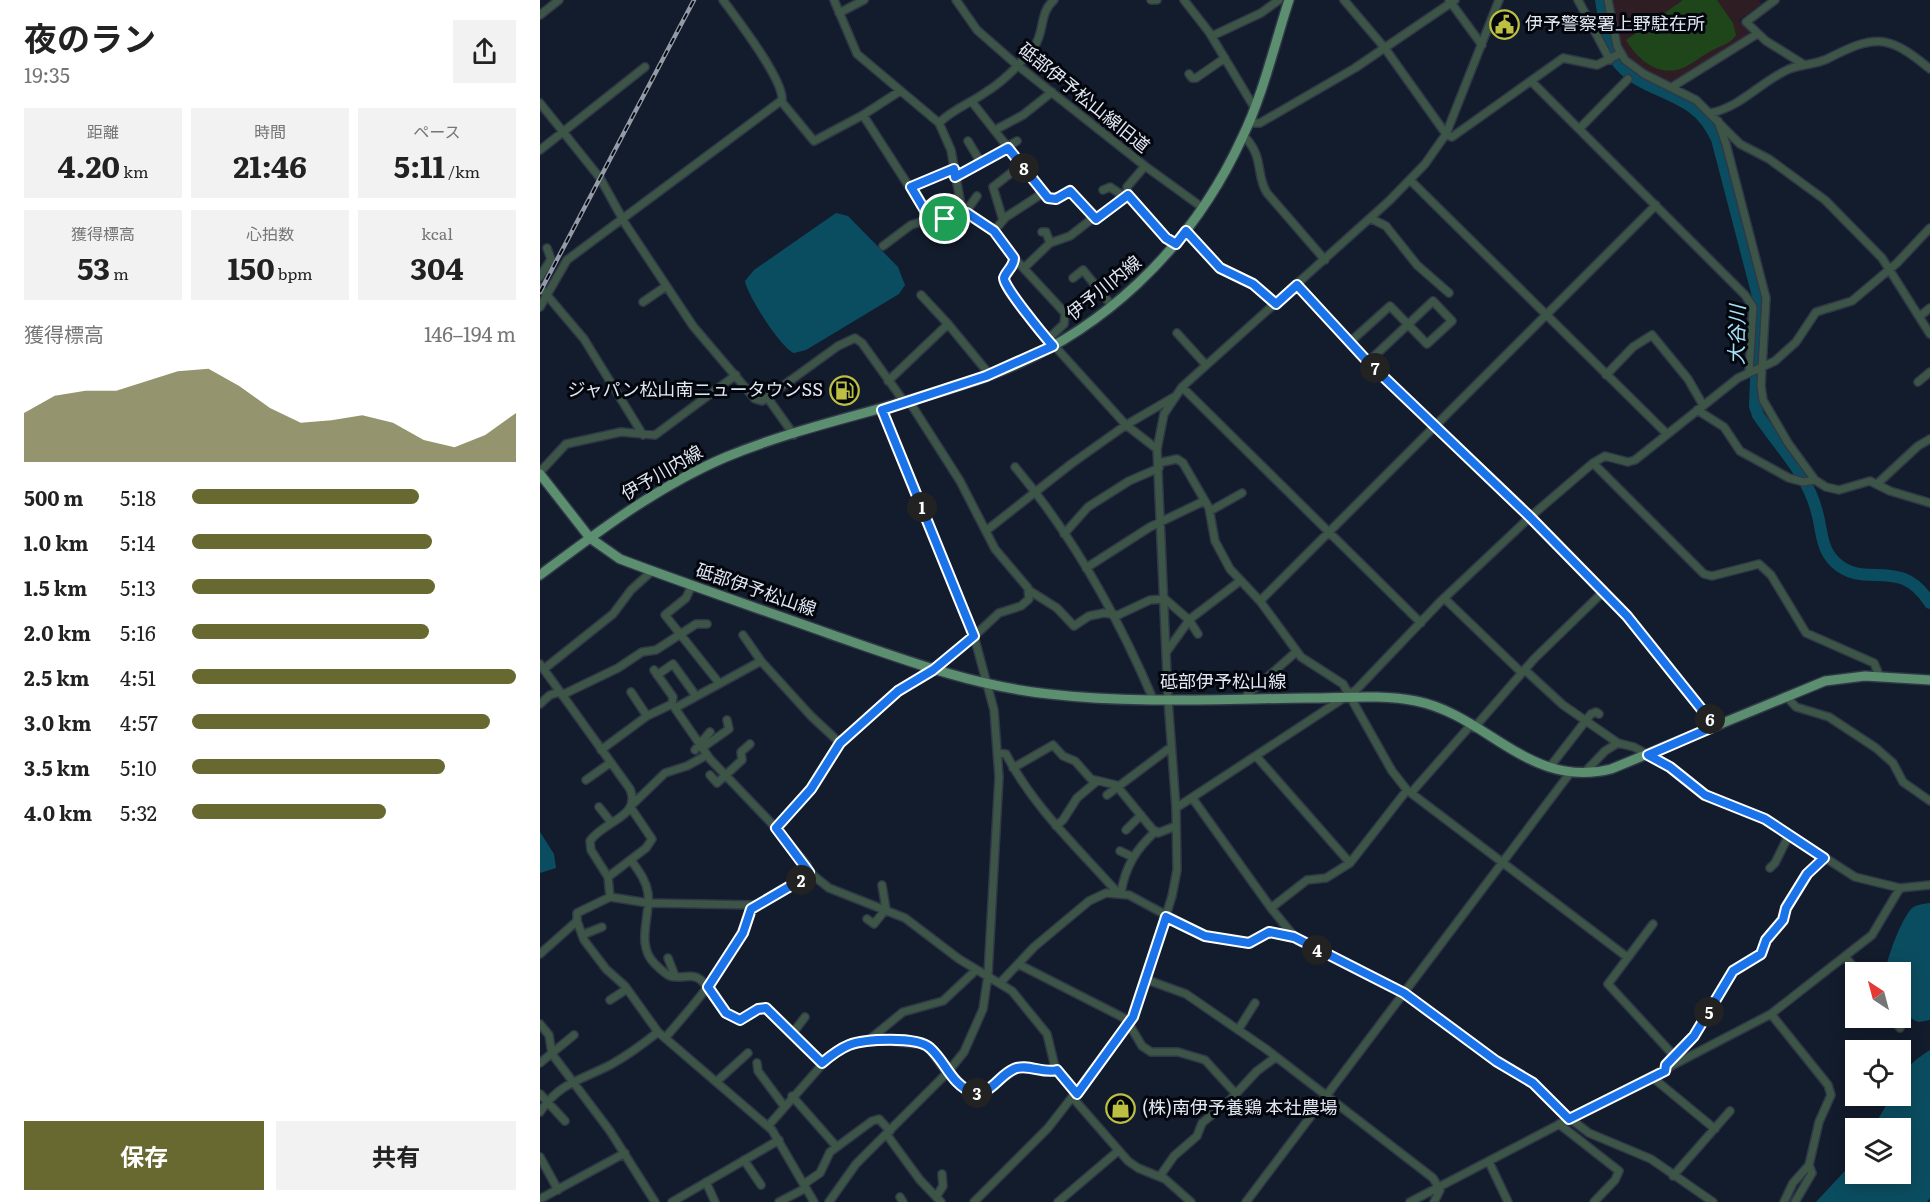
<!DOCTYPE html>
<html lang="ja">
<meta charset="utf-8">
<style>
:root{--surface:#fff;--page:#f2f2f2;--text:#222;--muted:#767676;--accent:#686931}
body{margin:0;font-family:Literata,"Noto Sans JP",serif;background:var(--page);color:var(--text);height:100vh;display:flex;flex-direction:column;font-size:22px;white-space:nowrap}
*{box-sizing:border-box;margin:0}
p{font-size:20px;color:var(--muted)}
.icon{flex:none;width:33px;height:33px;fill:none;stroke:currentColor;stroke-width:2;stroke-linecap:round;stroke-linejoin:round}
.map{position:relative;flex:1;overflow:hidden}
.details{display:flex;flex-direction:column;background:var(--surface);width:540px}
.details>*{flex:none}
.needle{width:39px;rotate:324deg}
.tools{position:absolute;left:1305px;top:962px;display:grid;gap:12px}
.tools a{display:grid;place-items:center;width:66px;height:66px;border-radius:0px;background:var(--surface);box-shadow:0 3px 15px #0003;font-size:30px}
.pin{position:absolute;display:grid;place-items:center;width:51px;height:51px;color:#fff;margin:-26px;border:3px solid #fff;border-radius:50%;box-shadow:0 2px 6px #0007}
.km{position:absolute;width:30px;height:30px;margin:-15px;border-radius:50%;background:#222;color:#fff;font-size:16px;line-height:30px;text-align:center}
.round{display:grid;place-items:center;flex:none;width:63px;height:63px;border-radius:0px;background:var(--page)}
.overview{display:flex;align-items:center;justify-content:space-between;height:102px;padding:0 24px}
h1{font-size:33px;font-weight:700;line-height:45px}
.figures{display:grid;grid-template-columns:repeat(3,1fr);gap:9px;height:102px;padding:6px 24px}
.figures div{display:grid;align-content:center;border-radius:0px;background:var(--page);text-align:center}
.figures b{font-size:30px;font-weight:700}
.figures small{font-size:16px;font-weight:400}
.figures p{font-size:16px}
.chart{height:168px;padding:12px 24px}
.chart p{display:flex;justify-content:space-between}
.chart svg{width:100%;height:108px;margin-top:6px;fill:var(--accent);opacity:.7}
.primary-button{display:flex;gap:12px;margin-top:auto;padding:12px 24px}
.primary-button a{flex:1;height:69px;border-radius:0px;background:var(--accent);color:#fff;font-size:24px;font-weight:700;line-height:69px;text-align:center}
.primary-button a+a{background:var(--page);color:var(--text)}
ul{padding:0 24px;list-style:none;font-size:20px}
li{display:grid;grid-template-columns:96px 72px 1fr;align-items:center;height:45px}
li i{height:15px;border-radius:8px;background:var(--accent)}
main{display:flex;flex:1;min-height:0}
.map>svg:first-child{display:block}
</style>
<main>
<section class="details">
<div class="overview"><div><h1>夜のラン</h1><p>19:35</p></div><a class="round"><svg class="icon" aria-label="share" viewBox="0 0 24 24"><path d="M12 15V3M7 8l5-5 5 5M5 13v7h14v-7"/></svg></a></div>
<div class="figures">
<div><p>距離</p><b>4.20<small> km</small></b></div>
<div><p>時間</p><b>21:46</b></div>
<div><p>ペース</p><b>5:11<small> /km</small></b></div>
</div>
<div class="figures">
<div><p>獲得標高</p><b>53<small> m</small></b></div>
<div><p>心拍数</p><b>150<small> bpm</small></b></div>
<div><p>kcal</p><b>304</b></div>
</div>
<div class="chart"><p><span>獲得標高</span>146–194 m</p>
<svg viewBox="0 0 160 44" preserveAspectRatio="none"><path d="M0 44V24L10 17L20 15L30 15L40 11L50 7L60 6L70 13L80 22L90 28L100 27L110 25L120 28L130 35L140 38L150 33L160 24V44z"/></svg>
</div>
<ul>
<li><b>500 m</b>5:18<i style="width:70%"></i></li>
<li><b>1.0 km</b>5:14<i style="width:74%"></i></li>
<li><b>1.5 km</b>5:13<i style="width:75%"></i></li>
<li><b>2.0 km</b>5:16<i style="width:73%"></i></li>
<li><b>2.5 km</b>4:51<i style="width:100%"></i></li>
<li><b>3.0 km</b>4:57<i style="width:92%"></i></li>
<li><b>3.5 km</b>5:10<i style="width:78%"></i></li>
<li><b>4.0 km</b>5:32<i style="width:60%"></i></li>
</ul>
<div class="primary-button"><a>保存</a><a>共有</a></div>
</section>
<div class="map">
<svg width="1390" height="1202" viewBox="0 0 1390 1202">
<rect width="100%" height="100%" fill="#131c2c"/>
<path fill="#2e1d23" d="M1071 0H1219L1221 4 1199 20 1212 35 1132 84 1102 70 1088 58 1079 43Z"/>
<path fill="#1f451b" d="M1143 0H1177L1193 23 1196 35C1190 45 1179 46 1169 52 1160 57 1153 63 1145 67 1120 79 1098 60 1086 40Z"/>
<path fill="#0b4d60" d="M296 213 308 216 358 267 365 285 359 294 266 350 254 353C241 348 207 295 205 281L214 270Z
M0 832 14 854 16 868 0 873Z
M1390 903V1020L1379 1022C1358 1016 1360 989 1360 972H1346V969C1348 955 1362 918 1372 908 1377 904 1384 904 1390 903Z
M1390 1050V1198L1387 1202H1276L1315 1160 1316 1173H1360V1128H1333L1352 1095H1360C1360 1072 1371 1062 1390 1050Z"/>
<g fill="none" stroke-linecap="round" stroke-linejoin="round">
<path stroke="#0b4d60" stroke-width="12" d="M1061 0C1064 16 1065 35 1071 50 1083 83 1125 88 1152 107 1163 115 1171 126 1177 139L1219 300 1215 406 1218 415C1240 448 1267 473 1277 512 1282 530 1281 549 1295 562 1325 591 1359 554 1390 603"/>
<defs>
<path id="minor" d="M294 0 317 54 399 123 411 150 421 205 428 215 456 232 474 258V264L464 277C465 290 480 298 483 311L586 425 617 449
M416 0 437 30 477 65 605 166 663 208
M611 0H617
M644 0 669 32 714 107
M804 0 844 47 906 134 912 137 1023 58 1057 65 1081 53
M909 0 942 45
M1038 0 1070 60
M1068 0 1077 46 1085 60 1104 74 1156 100 1200 144 1229 159 1285 200 1342 258 1390 334
M1235 0 1206 22 1226 41 1263 64
M299 13 324 0
M0 15 19 0
M672 36 721 13 739 0
M649 74 652 78H656L685 58
M991 81 1205 295 1213 307 1209 372
M1132 87 1217 34
M241 101 274 141 323 115 360 91
M432 102 508 198 516 199 530 191 556 219 588 195
M0 103 60 178 86 225 153 326 215 399 222 401 298 346 315 338 322 343 365 403
M1171 113C1202 106 1219 83 1247 70 1259 64 1275 65 1287 59 1334 35 1347 33 1390 69
M323 115 390 219
M1178 121 1186 144 1226 298 1221 386 1223 400 1248 443 1275 480 1286 487 1299 490 1330 481 1350 491 1390 503
M399 123C413 109 431 103 446 92 464 81 481 63 494 47 505 32 499 12 514 0
M709 123H720L815 68 915 0
M1039 129 1088 79
M455 130 483 115 512 92
M704 136C725 158 715 174 727 193L785 260
M428 141 441 163
M0 150 105 67
M605 166 587 187 588 195 626 238 636 244
M415 177 477 141
M870 180 1126 433
M371 187 414 169
M563 190 570 187 582 195H588
M830 218 846 226 877 265 909 293
M463 220 453 187 481 165
M454 231 466 217 503 193
M646 231 680 268 713 284 736 304
M502 232H506L510 243 530 236 553 218
M343 246 371 225 390 219 422 217 437 196
M474 258 525 313 524 324 507 340
M484 268 510 243
M0 277 11 259 7 248
M533 278 543 270 572 306
M757 285 828 362 990 517 1087 616 1175 726
M0 287 44 339 103 435
M381 295 408 324
M103 302 125 287
M0 307 27 260 242 100C244 80 197 19 183 0
M1380 316 1390 308
M637 333 666 365
M810 342 850 306 887 344 912 321 893 301 828 362
M1066 375 1093 347 1112 335 1148 379 1163 405
M348 381 408 324 450 375
M1378 382 1390 372
M642 387 881 623
M227 397 254 435
M1157 410 1184 427 1200 451 1249 478 1264 482 1275 480
M618 463 637 459 643 463 669 508 675 541 690 569 720 601 761 657 803 684 852 771 867 790 1087 957
M1053 463 1164 574 1172 576 1219 564 1231 575 1266 633 1334 663 1340 677
M475 467C533 536 578 617 613 699
M0 472 26 444 81 432 115 435 196 375
M1337 484 1378 446 1390 439
M670 511 702 493
M447 530 531 464 586 425 634 397
M524 534 548 507 589 481 619 468
M546 568 610 527 664 501
M152 585 146 598 125 615 179 683
M490 591 517 608 534 626 549 616 564 613 578 615 610 600 625 599 649 620 658 634
M904 598 982 673
M720 601 1116 205
M203 635 221 661
M627 651 650 619 700 581
M0 664 90 789C102 817 63 821 50 841L51 850 68 877 70 897 37 913V921L44 940 66 969 85 986 118 1032 232 1130 274 1202
M4 669 73 614 91 590 112 571
M114 670 133 697 132 704
M985 670 1023 705 1078 743 1094 747 1130 767 1165 795 1225 819 1315 877 1360 888 1390 885
M117 675 133 664 156 696
M91 692 107 716
M22 695 78 668 102 652 116 650 156 624H167
M1246 696 1256 707 1289 717 1336 748 1353 763 1363 782 1390 801
M707 699V695L756 652
M0 704 10 695 20 692
M135 708 221 661 271 716 300 743
M934 728 994 659 1063 592
M162 748 189 729 187 720
M61 750 107 716 132 704 170 759 236 828 267 865 269 872 289 888 365 918 419 959 472 991 507 1034 515 1067 537 1094
M155 750 170 732
M458 753 466 754C494 808 538 848 578 893
M716 756 810 863
M473 768 513 745 523 756 535 761 551 779 576 785 613 830 618 833 636 826
M1009 768 1051 714 1056 712 1059 714
M1044 773 1065 751 1078 743
M170 775 177 783 202 760 201 752 210 744
M46 780 70 763
M871 793 930 726
M567 795 631 747
M653 799 731 908 757 940 864 994 956 1061 993 1083 1029 1118 1049 1133 1111 1159 1173 1202
M94 803 125 773 147 766 167 755
M59 807 71 822
M636 808 816 690 900 602 990 517 1053 463 1065 456 1088 462 1095 460 1198 378 1235 361 1256 342 1276 312 1312 301 1357 263 1390 228
M516 826 523 820 537 798 557 781
M236 828 271 789 299 745 358 691 393 670 419 650 459 613 481 606 489 599 488 588 455 549 420 481 369 401
M586 830 601 815
M580 851 593 857
M91 860C98 870 106 880 108 893 111 915 95 945 115 964 119 968 125 974 130 976 140 980 152 972 161 980 175 993 181 1015 200 1020L218 1009 226 1008 282 1063
M1230 868 1235 863 1249 835
M68 877 106 848 112 839 91 808
M581 893C585 867 596 849 616 831
M70 897 108 903 214 905
M731 908 767 880 786 878 810 863 867 790
M327 919 334 924 346 909 342 885
M1113 924 1068 984 1137 1059
M42 935 62 927
M0 954 37 921
M1305 956 1317 972
M128 958 135 976
M480 965 590 1021
M605 979 646 994 726 1049 893 1178 900 1190 894 1202
M461 982 494 947 549 901 566 893 589 895 665 936 709 943 729 932 754 937
M70 1000 87 989
M1231 1014 1288 1085 1291 1095 1279 1122 1269 1165 1253 1183 1244 1202
M1351 1017 1360 1028
M0 1024 9 1035 12 1054 70 1131 115 1202
M589 1024 602 1046 611 1052H638L665 1060 696 1094
M698 1030 715 1003
M252 1034 265 1017
M125 1038C159 999 195 958 211 908L264 878 269 872
M331 1039 387 1045 407 1073 434 1093 446 1091 477 1068 517 1070
M0 1063 34 1035
M217 1063 218 1071 244 1106
M1125 1071 1127 1065 1154 1036 1193 971 1221 954 1226 940 1243 919 1246 908 1267 874 1284 858
M1112 1077 1175 1129
M176 1082 208 1053
M0 1094 25 1121
M252 1096 296 1146
M533 1098 588 1161 598 1168 625 1179 651 1202
M0 1112C20 1082 42 1080 72 1064 88 1055 103 1044 118 1032
M1019 1124 1079 1171 1075 1180 1054 1202
M228 1126 288 1058 309 1045 330 1039 363 1012 403 1001 436 970
M347 1135 380 1180 401 1202
M0 1157 18 1190
M204 1160 221 1185
M949 1162 968 1202
M620 1176 634 1156 657 1136 662 1123 691 1099 717 1071 736 1057
M1133 1176 1190 1111
M166 1182 175 1202
M264 1184 280 1173 290 1152 332 1121 339 1119 350 1131
M360 1197 363 1202
M396 1197 403 1186 402 1174
M0 1199 85 1153
M132 1202 239 1140
M239 1202 266 1188
M289 1202 316 1164 407 1073 424 1052 443 1009 448 975 459 777 454 710 434 636 342 410
M434 1202 508 1128 586 1028 598 1005 632 896 637 870 636 808 628 699 617 449 624 414 642 387 849 201 885 164 906 134 959 0
M518 1202 578 1151
M706 1202 1030 773
M870 1202 1231 1014 1332 935 1360 888
M1255 1202 1272 1173 1269 1165"/>
<path id="major" d="M0 474 50 538 80 559C149 585 220 609 290 634 362 659 433 686 509 694 594 704 682 699 768 698 803 698 842 694 876 701 947 715 990 790 1071 769L1285 681 1325 676 1390 680
M0 575C59 531 118 486 186 457 268 423 360 407 445 377 560 336 651 249 702 138 723 95 734 46 749 0"/>
</defs>
<use href="#minor" stroke="#303848" stroke-width="10"/>
<use href="#major" stroke="#303848" stroke-width="12"/>
<use href="#minor" stroke="#3d5546" stroke-width="7"/>
<use href="#major" stroke="#5c8e70" stroke-width="9"/>
<defs>
<path id="rail" d="M0 292 154 0"/>
</defs>
<use href="#rail" stroke="#949ba8" stroke-width="4.5"/>
<use href="#rail" stroke="#04060d" stroke-width="2" stroke-dasharray="7" stroke-linecap="butt"/>
</g>
<g fill="none" stroke-linecap="round" stroke-linejoin="round">
<defs>
<path id="route" d="M468 148 508 198 516 199 530 191 556 219 588 195 626 238 636 244 646 231 680 268 713 284 736 304 757 285 828 362 990 517 1087 616 1175 726 1108 755 1130 767 1165 795 1225 819 1284 858 1267 874 1246 908 1243 920 1226 940 1221 954 1193 971 1154 1036 1126 1065 1125 1071 1029 1119 993 1083 956 1061 864 993 754 937 729 932 709 943 665 936 626 917 593 1017 537 1094 517 1070C503 1074 487 1063 474 1069 458 1076 453 1093 434 1093 411 1085 406 1062 390 1048 377 1036 324 1039 309 1045 299 1049 289 1057 282 1063L226 1008 218 1009 200 1020 186 1013 168 987 203 933 211 909 264 878 269 872 236 828 271 789 300 743 358 691 393 670 434 636 342 410 446 376 513 346C506 338 462 285 464 278 466 271 474 267 474 258L454 231 427 213 419 219H390L371 187 414 169 415 177Z"/>
</defs>
<use href="#route" stroke="#fff" stroke-width="12"/>
<use href="#route" stroke="#1a73e8" stroke-width="8"/>
</g>
<defs>
<symbol id="civic-ring" viewBox="-11 -11 22 22"><circle r="9.5" fill="#04060d" stroke="#bdbf43" stroke-width="1.5"/><path d="M-.6-6.5H3V-4.5H.6V-3L4-1V1h2V6H-6V1h2V-1L-.6-3ZM-1.2 2.5V6h2.4V2.5Z" fill="#bdbf43"/></symbol>
<symbol id="fuel-ring" viewBox="-11 -11 22 22"><circle r="9.5" fill="#04060d" stroke="#bdbf43" stroke-width="1.5"/><path d="M-5.5-6h7V0h2V4h1.3V-2.5L3-4.5l.8-.8L6-3V5H2.5V1h-1V6h-7ZM-4.2-4.7v3.2H.2V-4.7Z" fill="#bdbf43"/></symbol>
<symbol id="shop-ring" viewBox="-11 -11 22 22"><circle r="9.5" fill="#04060d" stroke="#bdbf43" stroke-width="1.5"/><path d="M-5-2.5h2.3a2.7 3.5 0 0 1 5.4 0H5L5.5 6h-11ZM-1.5-2.5h3a1.5 2.3 0 0 0-3 0Z" fill="#bdbf43"/></symbol>
</defs>
<g fill-rule="evenodd">
<use href="#civic-ring" x="948" y="8" width="33" height="33"/>
<use href="#fuel-ring" x="288" y="374" width="33" height="33"/>
<use href="#shop-ring" x="564" y="1092" width="33" height="33"/>
</g>
<g text-anchor="middle" stroke-width="6" stroke-linejoin="round" paint-order="stroke">
<g font-size="18" fill="#e1e7f3" stroke="#04060d" text-anchor="start">
<text x="985" y="30">伊予警察署上野駐在所</text>
<text x="283" y="396" text-anchor="end">ジャパン松山南ニュータウンSS</text>
<text x="602" y="1114">(株)南伊予養鶏 本社農場</text>
</g>
<g font-size="18" fill="#e1e7f3" stroke="#04060d">
<text transform="translate(544 98) rotate(39)" y="6">砥部伊予松山線旧道</text>
<text transform="translate(564 288) rotate(-39)" y="6">伊予川内線</text>
<text transform="translate(122 473) rotate(-30)" y="6">伊予川内線</text>
<text transform="translate(216 590) rotate(19)" y="6">砥部伊予松山線</text>
<text x="683" y="688">砥部伊予松山線</text>
</g>
<g font-size="20" font-style="italic" fill="#a6e3f9" stroke="#04060d">
<text transform="translate(1197 335) rotate(-89)" y="7">大谷川</text>
</g>
</g>
</svg>
<div class="tools">
<a><svg class="needle" viewBox="-14 -14 28 28"><path d="M0-13l5 13h-10z" fill="#e53935"/><path d="M0 13l5-13h-10z" fill="#767676"/></svg></a>
<a><svg class="icon" aria-label="locate" viewBox="0 0 24 24"><circle cx="12" cy="12" r="6"/><path d="M12 2v4M12 18v4M2 12h4M18 12h4"/></svg></a>
<a><svg class="icon" aria-label="layers" viewBox="0 0 24 24"><path d="M12 4l9 5-9 5-9-5zM3 14l9 5 9-5"/></svg></a>
</div>
<div class="pin" style="left:405px;top:219px;background:#1e9e55"><svg class="icon" aria-label="arrive" viewBox="0 0 24 24"><path d="M6 21V4h12l-3 4 3 4H6"/></svg></div>
<b class="km" style="left:382px;top:507px">1</b>
<b class="km" style="left:261px;top:880px">2</b>
<b class="km" style="left:437px;top:1093px">3</b>
<b class="km" style="left:777px;top:950px">4</b>
<b class="km" style="left:1169px;top:1012px">5</b>
<b class="km" style="left:1170px;top:719px">6</b>
<b class="km" style="left:835px;top:368px">7</b>
<b class="km" style="left:484px;top:168px">8</b>
</div>
</main>
